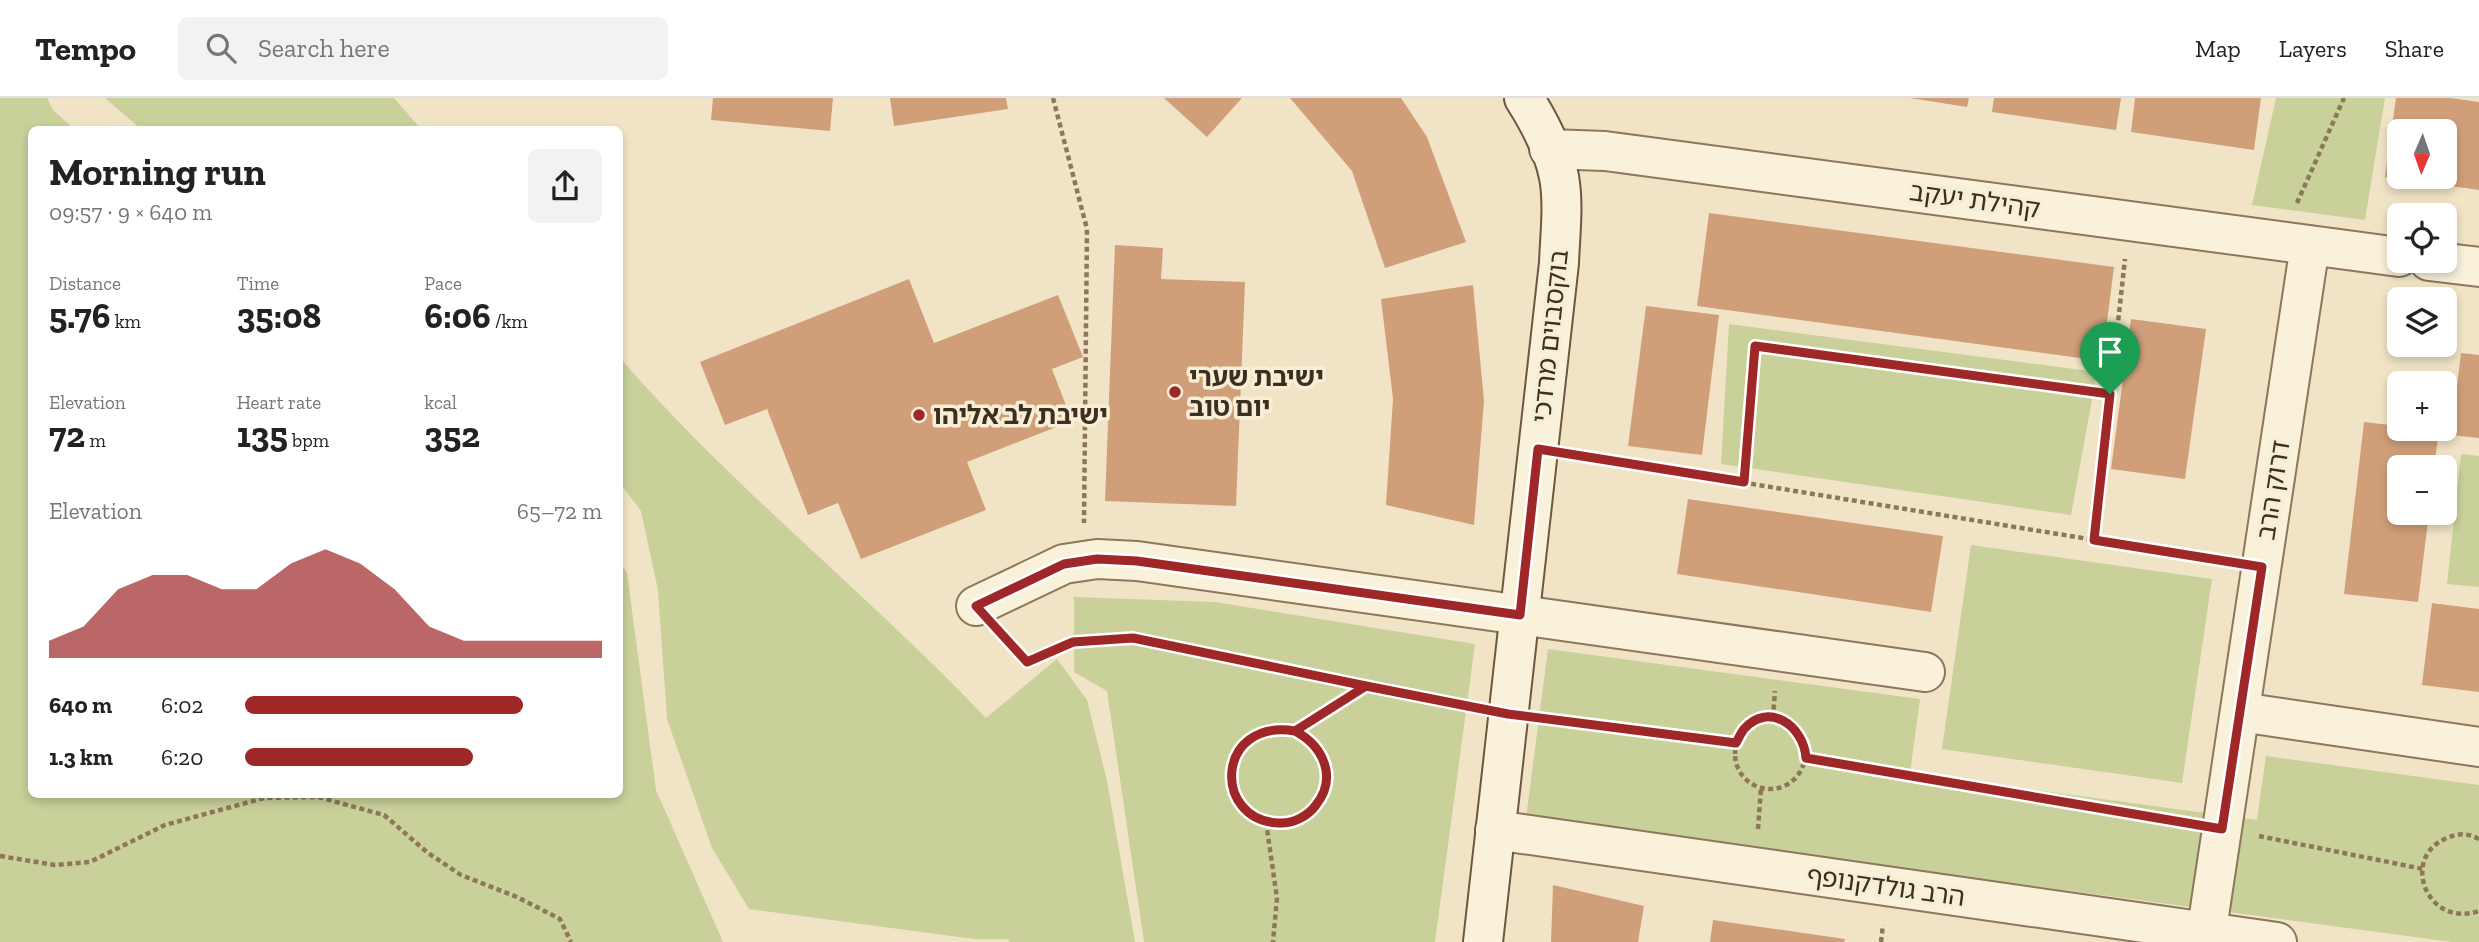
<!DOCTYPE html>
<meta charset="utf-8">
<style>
:root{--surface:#fff;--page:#f2f2f2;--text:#222;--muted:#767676;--line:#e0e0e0;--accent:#9f2727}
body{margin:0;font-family:"Zilla Slab","Noto Sans Hebrew",serif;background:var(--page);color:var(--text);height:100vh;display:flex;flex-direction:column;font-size:26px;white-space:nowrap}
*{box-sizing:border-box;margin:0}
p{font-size:23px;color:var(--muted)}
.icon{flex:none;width:38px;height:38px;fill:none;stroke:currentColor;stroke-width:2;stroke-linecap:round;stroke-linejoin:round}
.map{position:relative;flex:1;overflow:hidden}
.sheet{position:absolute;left:28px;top:28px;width:595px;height:672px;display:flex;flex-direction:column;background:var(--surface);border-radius:10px;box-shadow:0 4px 10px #0003}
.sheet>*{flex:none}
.needle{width:46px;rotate:182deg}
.controls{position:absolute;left:2387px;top:21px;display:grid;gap:14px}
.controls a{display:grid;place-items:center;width:70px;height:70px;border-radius:10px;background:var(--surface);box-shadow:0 4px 10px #0003;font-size:35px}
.pin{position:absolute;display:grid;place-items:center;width:60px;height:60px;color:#fff;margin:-72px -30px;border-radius:50% 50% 50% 0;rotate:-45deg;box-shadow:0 0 7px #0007}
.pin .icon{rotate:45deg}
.round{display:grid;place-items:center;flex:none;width:74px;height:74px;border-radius:10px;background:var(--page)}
.summary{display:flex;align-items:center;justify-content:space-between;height:119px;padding:0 21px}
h1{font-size:38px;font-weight:700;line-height:52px}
.stats{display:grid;grid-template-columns:repeat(3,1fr);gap:10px;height:119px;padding:7px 21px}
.stats div{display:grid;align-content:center}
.stats b{font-size:35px;font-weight:700}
.stats small{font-size:19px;font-weight:400}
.stats p{font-size:19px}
.chart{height:196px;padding:14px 21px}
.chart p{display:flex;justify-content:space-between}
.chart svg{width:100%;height:126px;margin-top:7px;fill:var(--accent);opacity:.7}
ul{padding:0 21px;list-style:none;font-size:23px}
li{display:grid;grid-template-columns:112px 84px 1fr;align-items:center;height:52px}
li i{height:18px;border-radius:9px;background:var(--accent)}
header{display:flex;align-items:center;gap:42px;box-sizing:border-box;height:98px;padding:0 35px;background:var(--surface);border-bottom:2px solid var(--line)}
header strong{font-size:33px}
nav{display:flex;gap:38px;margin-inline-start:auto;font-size:24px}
.search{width:490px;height:63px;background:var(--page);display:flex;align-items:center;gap:18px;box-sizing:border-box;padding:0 24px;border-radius:10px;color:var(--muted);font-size:26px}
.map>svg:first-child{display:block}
</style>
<header>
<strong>Tempo</strong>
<div class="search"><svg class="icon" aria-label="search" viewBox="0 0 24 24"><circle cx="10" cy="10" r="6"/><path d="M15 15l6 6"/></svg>Search here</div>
<nav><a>Map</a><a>Layers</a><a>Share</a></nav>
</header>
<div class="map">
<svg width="2479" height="844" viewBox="0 0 2479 844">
<rect width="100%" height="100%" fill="#f1e4c6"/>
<path fill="#c9d099" d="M0 0H47L53 12 74 31 32 32V696H620V464L627 475 656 692 723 844H0Z
M105 0H394L421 31H141Z
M2276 0H2385L2365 122 2252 107Z
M1729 226 2097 274 2071 417 1721 366Z
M620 260C732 389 868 496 986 620L1057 561 1087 602 1107 683 1135 844H1010L1007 841H974L749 811 712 750 667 621 658 492 641 413 620 385Z
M2461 356 2479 358V489L2447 486Z
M1971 447 2212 481 2182 685 1942 651Z
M1074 499 1215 504 1475 546 1435 844H1144L1107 593 1074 574Z
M1548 551 1920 601 1910 675 2257 722 2266 658 2479 687V844H2452L1526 720Z"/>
<path fill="#d09f7a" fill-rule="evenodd" d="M713 0H833L830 33 711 22Z
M890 0H1006L1008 11 894 28Z
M1164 0H1242L1207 39Z
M1290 0H1401L1427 39 1466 144 1385 170 1352 73Z
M1910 0H1969L1967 9Z
M1994 0H2121L2116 32 1992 14Z
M2135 0H2261L2254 52 2131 34Z
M2396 0H2451L2479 4V92L2385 79ZM2399 33H2445V79H2399Z
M1709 115 2114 169 2102 263 1697 208Z
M1115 147 1163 150 1161 181 1245 184 1236 408 1105 403Z
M909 181 934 245 1058 197 1083 259 1052 271 1072 323 967 364 986 412 861 461 838 405 808 417 767 311 725 327 700 264Z
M1473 187 1484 303 1474 427 1386 407 1393 301 1381 201Z
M1646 208 1719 217 1702 357 1628 348Z
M2131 221 2206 231 2185 381 2111 371Z
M2461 255 2479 257V340L2451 337Z
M2364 324 2399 328V331L2439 333 2434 369H2399V415H2429L2418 504 2344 496Z
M1688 401 1943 438 1931 514 1677 476Z
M2432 505 2479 511V594L2422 587Z
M1553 787 1644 808 1638 844H1551Z
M1713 822 1845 841 1844 844H1710Z"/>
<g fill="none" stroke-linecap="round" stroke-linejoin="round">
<defs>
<path id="street" d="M1549 51 1605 53 2399 159
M2429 163 2479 169
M976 508 1064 466 1097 461 1137 463 1925 574
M2240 614 2479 649
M1495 732 2277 844
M2205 844 2310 147"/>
<path id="secondary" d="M1483 844 1559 165C1560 137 1564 106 1559 79 1554 53 1538 22 1524 0"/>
</defs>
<use href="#street" stroke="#8d765a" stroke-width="42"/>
<use href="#secondary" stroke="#6f573e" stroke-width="42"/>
<path stroke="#8d765a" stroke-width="4.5" stroke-dasharray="5 3.5" stroke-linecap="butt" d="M1053 0 1087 131 1084 425
M2297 105 2344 0
M1575 357 2223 463
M1744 384 1755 248 2110 296
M2094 442 2125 161
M1002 537 1027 563 1073 544 1133 540 1471 609
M1773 620 1775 593
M1735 656a35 35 0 1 1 70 0a35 35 0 1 1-70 0Z
M1546 621 1736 645
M1232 678a47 47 0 1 1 94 0a47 47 0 1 1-94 0Z
M1295 633 1365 588
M1806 660 2185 724
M1266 724 1277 800 1273 844
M1758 731 1761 690
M2259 738 2423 771
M2479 741C2468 735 2458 735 2447 740 2399 759 2427 831 2479 813
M0 758 55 767 90 764 165 727 264 700 318 699 384 717 428 755 461 777 517 799 560 821 571 844
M1881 844 1883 827"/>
<use href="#street" stroke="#faf1da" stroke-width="38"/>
<use href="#secondary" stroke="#faf1da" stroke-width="38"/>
</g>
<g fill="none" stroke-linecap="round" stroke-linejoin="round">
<defs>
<path id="route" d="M2110 296 1755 248 1744 384 1538 351 1520 517 1137 463 1097 461 1064 466 976 508 1027 564 1073 544 1133 540 1366 588 1295 633C1323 648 1338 679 1316 707 1308 718 1293 726 1279 725 1212 723 1215 620 1295 633L1366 588 1508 616 1736 645C1738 641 1741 635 1744 631 1769 603 1804 628 1806 660L2222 731 2262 469 2094 442 2110 296"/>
</defs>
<use href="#route" stroke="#fff" stroke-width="14"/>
<use href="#route" stroke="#9f2727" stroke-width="9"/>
</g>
<g fill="#9f2727" stroke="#f7eed6" stroke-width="2.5">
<circle cx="1175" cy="294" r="7"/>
<circle cx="919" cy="317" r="7"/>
</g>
<g text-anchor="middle" stroke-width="7" stroke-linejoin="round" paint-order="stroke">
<g font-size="26" fill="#3d2e1f" stroke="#f7eed6">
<text transform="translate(1975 102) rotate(8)" y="9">קהילת יעקב</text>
<text transform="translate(1550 238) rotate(-84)" y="9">בוקסבוים מרדכי</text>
<text transform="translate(2273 392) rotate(-81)" y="9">דרוק הרב</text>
<text transform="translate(1886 788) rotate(8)" y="9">הרב גולדקנופף</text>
</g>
<g font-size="26" font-weight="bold" fill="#3d2e1f" stroke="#f7eed6" text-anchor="start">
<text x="1189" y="288">ישיבת שערי<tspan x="1189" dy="30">יום טוב</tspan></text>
<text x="933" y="326">ישיבת לב אליהו</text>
</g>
</g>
</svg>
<div class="controls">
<a><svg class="needle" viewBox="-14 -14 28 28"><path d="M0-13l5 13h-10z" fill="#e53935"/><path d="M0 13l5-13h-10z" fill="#767676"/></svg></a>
<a><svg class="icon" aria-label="locate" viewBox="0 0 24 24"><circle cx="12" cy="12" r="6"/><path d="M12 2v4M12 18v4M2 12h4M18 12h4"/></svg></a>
<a><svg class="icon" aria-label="layers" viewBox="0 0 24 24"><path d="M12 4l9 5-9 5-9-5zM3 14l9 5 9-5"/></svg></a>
<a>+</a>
<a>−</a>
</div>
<div class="pin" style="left:2110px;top:296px;background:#1e9e55"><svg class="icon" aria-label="arrive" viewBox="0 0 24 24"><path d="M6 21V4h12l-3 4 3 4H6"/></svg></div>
<section class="sheet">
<div class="summary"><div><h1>Morning run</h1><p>09:57 · 9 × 640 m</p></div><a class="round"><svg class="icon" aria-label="share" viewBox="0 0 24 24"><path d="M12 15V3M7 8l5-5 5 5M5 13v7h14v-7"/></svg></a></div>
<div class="stats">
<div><p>Distance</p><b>5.76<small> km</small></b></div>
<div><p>Time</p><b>35:08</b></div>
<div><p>Pace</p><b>6:06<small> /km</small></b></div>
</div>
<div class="stats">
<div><p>Elevation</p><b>72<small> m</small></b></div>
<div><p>Heart rate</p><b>135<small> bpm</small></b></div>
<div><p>kcal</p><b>352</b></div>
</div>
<div class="chart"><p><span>Elevation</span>65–72 m</p>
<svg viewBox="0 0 160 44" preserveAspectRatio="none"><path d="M0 44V38L10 33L20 20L30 15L40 15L50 20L60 20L70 11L80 6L90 11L100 20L110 33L120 38L130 38L140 38L150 38L160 38V44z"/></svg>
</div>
<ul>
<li><b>640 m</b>6:02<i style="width:78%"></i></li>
<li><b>1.3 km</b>6:20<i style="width:64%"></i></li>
</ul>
</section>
</div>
